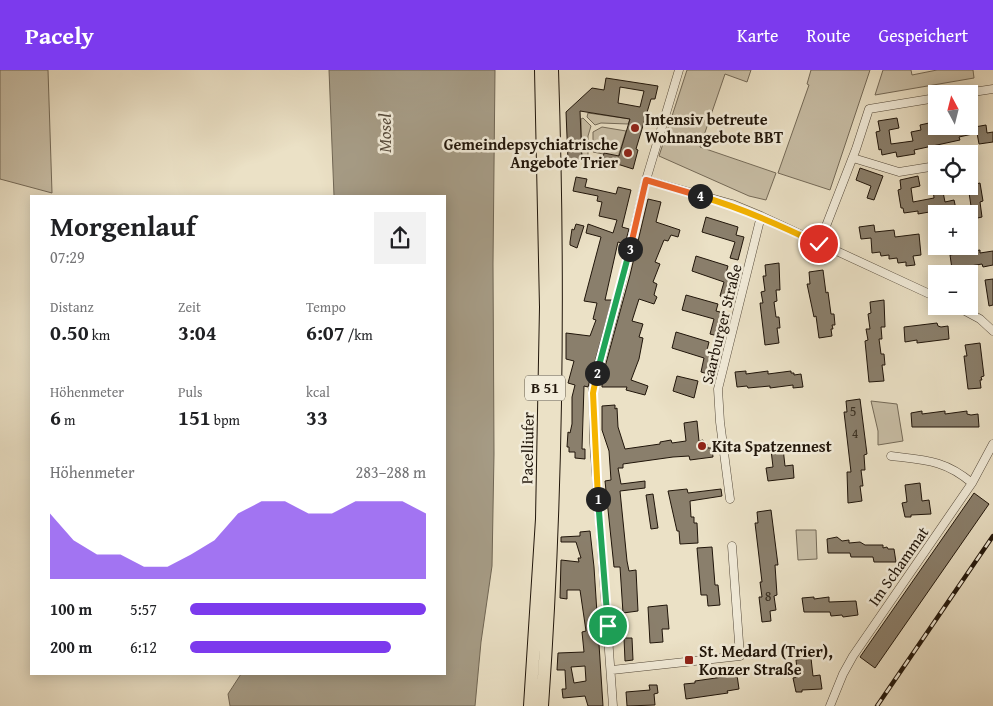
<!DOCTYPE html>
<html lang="de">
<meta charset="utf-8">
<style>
:root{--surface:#fff;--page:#f2f2f2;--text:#202124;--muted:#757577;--accent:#7c3aed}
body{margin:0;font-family:"Gentium Book Plus",serif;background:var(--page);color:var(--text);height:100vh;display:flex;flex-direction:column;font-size:19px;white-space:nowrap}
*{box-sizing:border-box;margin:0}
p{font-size:16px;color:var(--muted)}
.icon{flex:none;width:28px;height:28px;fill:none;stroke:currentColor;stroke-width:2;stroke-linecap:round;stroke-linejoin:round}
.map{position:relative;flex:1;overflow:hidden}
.details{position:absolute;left:30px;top:125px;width:416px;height:480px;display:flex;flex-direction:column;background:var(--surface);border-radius:0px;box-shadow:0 2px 12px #0003}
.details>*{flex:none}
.needle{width:32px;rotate:353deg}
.controls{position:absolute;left:928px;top:15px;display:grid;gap:10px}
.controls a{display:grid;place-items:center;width:50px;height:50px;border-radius:0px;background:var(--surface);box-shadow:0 2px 12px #0003;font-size:25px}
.pin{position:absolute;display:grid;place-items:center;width:42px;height:42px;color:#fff;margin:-21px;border:2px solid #fff;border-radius:50%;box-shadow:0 1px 5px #0007}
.km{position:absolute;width:25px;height:25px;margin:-12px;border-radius:50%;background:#222;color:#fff;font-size:14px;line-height:25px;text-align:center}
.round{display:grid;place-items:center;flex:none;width:52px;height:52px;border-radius:0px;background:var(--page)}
.summary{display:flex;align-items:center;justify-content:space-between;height:85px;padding:0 20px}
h1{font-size:28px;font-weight:700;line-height:38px}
.stats{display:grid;grid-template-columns:repeat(3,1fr);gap:8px;height:85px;padding:5px 20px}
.stats div{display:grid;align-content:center}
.stats b{font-size:21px;font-weight:700}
.stats small{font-size:14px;font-weight:400}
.stats p{font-size:14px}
.chart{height:140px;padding:10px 20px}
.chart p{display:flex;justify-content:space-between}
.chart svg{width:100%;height:90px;margin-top:5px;fill:var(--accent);opacity:.7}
ul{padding:0 20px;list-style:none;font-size:16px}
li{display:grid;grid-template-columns:80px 60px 1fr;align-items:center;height:38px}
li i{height:12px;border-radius:6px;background:var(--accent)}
header{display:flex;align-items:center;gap:30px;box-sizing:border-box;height:70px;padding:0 25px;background:var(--accent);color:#fff}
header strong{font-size:24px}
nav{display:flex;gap:28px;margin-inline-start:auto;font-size:18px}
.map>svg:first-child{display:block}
</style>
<header>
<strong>Pacely</strong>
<nav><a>Karte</a><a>Route</a><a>Gespeichert</a></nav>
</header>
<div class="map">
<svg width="993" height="636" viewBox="0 0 993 636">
<rect width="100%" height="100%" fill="#ebe1c6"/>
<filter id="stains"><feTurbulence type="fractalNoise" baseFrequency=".004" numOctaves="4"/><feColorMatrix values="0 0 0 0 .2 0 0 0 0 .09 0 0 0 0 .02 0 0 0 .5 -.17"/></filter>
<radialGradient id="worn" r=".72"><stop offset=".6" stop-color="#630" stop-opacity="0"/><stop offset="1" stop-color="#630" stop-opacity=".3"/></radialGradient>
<path fill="#c8bea6" stroke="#746a58" d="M0 0H48L52 123 0 109Z
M687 0H751L747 12 725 4 700 77 776 103 766 130 749 126 659 86Z
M811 0H870L830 120 778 103 809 15 807 14Z
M883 0H911L912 5 937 0H973L974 8 875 25Z
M588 43 630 49 628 54 601 53 595 55 587 47Z
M583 48 591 56 588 66V91H582L581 49Z
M602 57 626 61 618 87 593 82V62Z
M871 331 897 334 903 371 878 375V361Z
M796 460H816L817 489 798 490Z"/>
<path fill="#a69c86" stroke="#706654" d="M329 0H495L493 194 494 384 492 496 481 572 475 636H230L228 624 241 604H445V126H334Z"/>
<path fill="#8a7f6c" stroke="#20150a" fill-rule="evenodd" d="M606 8 658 16 655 29H651L636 79 638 80 633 99 611 92 610 95 602 94 604 83 619 86 630 49 580 41 582 91H568L566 42 592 18 604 20ZM620 17 644 21 640 37 618 33Z
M897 48 899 58 889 60 891 74 913 71 911 62 921 60 920 55 929 53 931 61 957 56 969 58 986 55 987 63 993 62V72L979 74 977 63 959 67 960 70 914 80 915 84 897 87 896 82 882 85 881 79 879 80 876 62 880 61 878 51Z
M860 98 883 106 874 130 867 128 871 116 856 110Z
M975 104 976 114 980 113 983 131 980 132 982 147 969 150V144H947L946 139 918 144V141L904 143 903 138H901L898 120 901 119 900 110 918 106 920 116 911 118 913 132 934 128 933 119 942 117 945 132 954 130 956 139 971 136 968 116 969 105Z
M576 107 587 109 585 117 616 124 618 117 631 120 622 157 629 159 625 174 618 172 605 230H612L588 317 584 316 582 379H585V389L575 388V382H569V377H567L568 362 570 363 572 354V327L575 315 568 313 574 291 566 289V263L590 266 596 250 593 249 597 233 584 231 601 167 586 163 588 154 613 163 617 150 599 146 602 132 597 131 598 126 573 121Z
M648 129 661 132 656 152 680 160 678 167 671 165 668 171 664 170 655 192 660 194 653 212 657 214 654 225 657 227 654 234 639 229 632 251 643 254 639 267 643 268 639 289 631 310 648 316 645 325 626 320 627 317H602V308L630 205Z
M706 147 738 157 736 165 744 167 738 190 730 188 735 172 702 162Z
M576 154 584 156 577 178 570 175V172L572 159 574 160Z
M874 155 875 162 894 160 895 167 919 164 921 185 913 186 915 195 906 196V192L898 193 897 188 889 189V185L881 186 880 182 872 183 871 168 861 169 859 157Z
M980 180V183L993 181V195L983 197 982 194 952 199 950 185Z
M696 186 728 196 726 203 734 206 728 228 720 226 724 212 692 201Z
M779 193 780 220H776L777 231 774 232 776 247H779L780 258H777L779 273 765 275 760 233H763L761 222 765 221 763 206H766L765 195Z
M823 200 826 223 828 222 831 244H834L835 255H832L833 259H831L832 266 819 268 816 246 814 247 807 214H810L809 202Z
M993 209V235L989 236 985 210Z
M686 225 718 234 716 241 724 243 718 266 710 264 714 249 682 240Z
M884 230 885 257H881L882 269H879L881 284H884L885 295H882L884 311 869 312 865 271 868 270 866 259H870L868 244 871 243 870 232Z
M937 253 938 256 941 257 948 256 949 269 917 273V270L905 272 904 257Z
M676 262 709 272 707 280 714 282 708 304 701 302 704 288 672 278Z
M980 273 984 306 981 307 982 310H980L981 318 968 319 964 286H967L965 275Z
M746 301V304L768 301V304L791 301V303H794V305L801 304 803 317 793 318V315L770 318V316L748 318 747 316 737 317 735 302Z
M677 306 698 311 694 328 673 321Z
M860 329 867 384 864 385 865 400H861L863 416H860L862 431 848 433 847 402H851L844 342H847L846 331Z
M615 335V339L617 338 618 357 625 379 660 374V372L671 370 672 373 686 371 684 353 697 351 699 371 703 370 704 375 707 374 708 378H712L713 387 690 390 689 386 673 387 623 394V398H618L621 414 645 411V418L620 421 627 491 629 501 636 500 638 541 623 543 620 497H614L605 411 611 410 609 381 602 360V336Z
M922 341V344L945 341V344L967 341V344L971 345 978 344 979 357H912L911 343Z
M783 378 785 396 793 395 794 408 768 411 766 398 773 397 771 380Z
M920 413 922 431 929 430 931 444 911 445V447H905L902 433 907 432 905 415Z
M687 419 688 423 721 419 722 426 690 431 691 447H694V453H697L698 473 680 474 679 461H677L668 421Z
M974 423 989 434 875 598 860 587Z
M653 424 658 458 651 459 646 425Z
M771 440 778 495H775L777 525 774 526 776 540 770 541 771 551 762 552 759 527H762L760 512H762L755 453H758L757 442Z
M590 461 594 497 603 636H588L585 626 563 628 562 619H566L565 600H557L558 583 584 582 582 562 586 561 580 520H567V529L560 528 561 490 579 492 578 488H581L576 472H561V467L580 466V462ZM585 596 586 611 574 613 571 597Z
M837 467 842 471 849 470V473L860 472 865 475H883V478L887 477 888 479H894L896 492H874L873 487H851L850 483H828L827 469Z
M712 477 715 515H718L720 535 708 536 707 525H701L697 478Z
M814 527V529L829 527V532L856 531 858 545 843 547 842 545 831 546 830 542H804L802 528Z
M667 535 669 559H662L663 572 650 573 648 537Z
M624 568H632L633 590 625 591Z
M811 588 813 606 820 605 822 619 802 620V622H796L793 608 798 607 796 590Z
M737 605 739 619 727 621 728 623 686 629 684 614 695 613V611Z
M649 615H657L658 623 654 624 655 635 627 636 626 622 650 620Z"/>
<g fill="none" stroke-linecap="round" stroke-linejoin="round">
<defs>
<path id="street" d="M960 24 993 19
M853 88 899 102 936 96
M646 110 732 134 761 146 936 227
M819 174 856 79 869 39 936 28
M956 236 980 249 993 261
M891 386C925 390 945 390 972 413
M730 429 720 352 718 319 761 146
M612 600 740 586 732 476
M613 636 594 373 593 319 615 240 646 110 679 0
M830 636 843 604 853 586 972 413 993 374"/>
<path id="primary" d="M530 636 542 449 546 237 541 0
M542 636C557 424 559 212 552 0"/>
</defs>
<use href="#street" stroke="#534839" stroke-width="9"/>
<use href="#primary" stroke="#20150a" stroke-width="14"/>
<use href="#street" stroke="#f2ecda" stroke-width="8"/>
<use href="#primary" stroke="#ebe1c6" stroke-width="12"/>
<defs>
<path id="rail" d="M877 636 993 466"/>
</defs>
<use href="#rail" stroke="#20150a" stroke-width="4.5"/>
<use href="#rail" stroke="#f2ecda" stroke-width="2.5" stroke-dasharray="8" stroke-linecap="butt"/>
</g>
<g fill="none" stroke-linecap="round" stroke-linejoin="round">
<defs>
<path id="split-1" d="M598 429 608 556"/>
<path id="split-2" d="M597 303 593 323 598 429"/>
<path id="split-3" d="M597 303 630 179"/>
<path id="split-4" d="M630 179 646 110 700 126"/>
<path id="split-5" d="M700 126C742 138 780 155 819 174"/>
</defs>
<use href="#split-1" stroke="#fff" stroke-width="10"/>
<use href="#split-2" stroke="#fff" stroke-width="10"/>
<use href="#split-3" stroke="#fff" stroke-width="10"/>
<use href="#split-4" stroke="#fff" stroke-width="10"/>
<use href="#split-5" stroke="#fff" stroke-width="10"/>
<use href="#split-1" stroke="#22a559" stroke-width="6"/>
<use href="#split-2" stroke="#f5b400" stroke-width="6"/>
<use href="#split-3" stroke="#22a559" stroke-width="6"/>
<use href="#split-4" stroke="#f0652b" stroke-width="6"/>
<use href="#split-5" stroke="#f5b400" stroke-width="6"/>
</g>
<g fill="#8f2418" stroke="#f2ecda" stroke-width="2">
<circle cx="635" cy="58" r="5"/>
<circle cx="628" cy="83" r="5"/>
<circle cx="702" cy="376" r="5"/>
<rect x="684" y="585" width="10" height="10" rx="2.5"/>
</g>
<g text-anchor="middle" stroke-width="5" stroke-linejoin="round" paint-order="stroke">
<g font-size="14" fill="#3a3022">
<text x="853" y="346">5</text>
<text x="855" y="368">4</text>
<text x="768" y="531">8</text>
</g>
<rect fill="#f2ecda" stroke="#5f5648" stroke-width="1" x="525" y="305.5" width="40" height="25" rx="4"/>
<g font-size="15" font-weight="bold" fill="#20150a">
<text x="545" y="323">B 51</text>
</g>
<g font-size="16" font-weight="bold" fill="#20150a" stroke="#f2ecda" text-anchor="start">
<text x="645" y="55">Intensiv betreute<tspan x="645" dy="18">Wohnangebote BBT</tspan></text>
<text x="618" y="80" text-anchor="end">Gemeindepsychiatrische<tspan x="618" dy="18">Angebote Trier</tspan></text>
<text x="712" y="382">Kita Spatzennest</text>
<text x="699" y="587">St. Medard (Trier),<tspan x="699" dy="18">Konzer Straße</tspan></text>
</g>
<g font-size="16" fill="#20150a" stroke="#f2ecda">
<text transform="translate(721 254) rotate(-76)" y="6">Saarburger Straße</text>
<text transform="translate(527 378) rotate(-89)" y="6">Pacelliufer</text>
<text transform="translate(898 496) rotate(-55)" y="6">Im Schammat</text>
</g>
<g font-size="18" font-style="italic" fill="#564b3c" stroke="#f2ecda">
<text transform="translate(385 63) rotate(-90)" y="6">Mosel</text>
</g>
</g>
<rect width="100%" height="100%" filter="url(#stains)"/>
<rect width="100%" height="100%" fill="url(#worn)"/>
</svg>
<div class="controls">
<a><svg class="needle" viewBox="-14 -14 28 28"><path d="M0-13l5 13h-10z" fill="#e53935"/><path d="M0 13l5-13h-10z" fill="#757577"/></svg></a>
<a><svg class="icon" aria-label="locate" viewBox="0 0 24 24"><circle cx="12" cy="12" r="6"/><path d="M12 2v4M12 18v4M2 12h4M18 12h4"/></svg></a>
<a>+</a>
<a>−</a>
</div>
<div class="pin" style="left:608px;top:556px;background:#1e9e55"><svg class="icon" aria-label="arrive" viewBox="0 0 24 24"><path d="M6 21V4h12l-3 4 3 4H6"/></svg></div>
<div class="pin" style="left:819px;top:174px;background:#d93025"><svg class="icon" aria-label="check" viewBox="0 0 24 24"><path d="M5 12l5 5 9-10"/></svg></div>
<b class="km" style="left:598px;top:429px">1</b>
<b class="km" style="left:597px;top:303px">2</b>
<b class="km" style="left:630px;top:179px">3</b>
<b class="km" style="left:700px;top:126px">4</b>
<section class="details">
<div class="summary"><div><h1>Morgenlauf</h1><p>07:29</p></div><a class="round"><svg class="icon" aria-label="share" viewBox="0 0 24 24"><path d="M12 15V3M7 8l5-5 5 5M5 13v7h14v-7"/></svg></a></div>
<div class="stats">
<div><p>Distanz</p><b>0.50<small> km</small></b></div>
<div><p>Zeit</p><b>3:04</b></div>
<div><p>Tempo</p><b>6:07<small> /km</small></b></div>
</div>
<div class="stats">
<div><p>Höhenmeter</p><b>6<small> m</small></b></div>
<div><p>Puls</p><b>151<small> bpm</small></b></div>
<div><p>kcal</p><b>33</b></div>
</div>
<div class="chart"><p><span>Höhenmeter</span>283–288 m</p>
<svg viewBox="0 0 160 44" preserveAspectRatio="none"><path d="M0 44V12L10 25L20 32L30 32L40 38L50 38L60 32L70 25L80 12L90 6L100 6L110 12L120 12L130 6L140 6L150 6L160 12V44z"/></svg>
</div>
<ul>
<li><b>100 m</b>5:57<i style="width:100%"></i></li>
<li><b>200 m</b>6:12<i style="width:85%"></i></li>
</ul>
</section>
</div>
